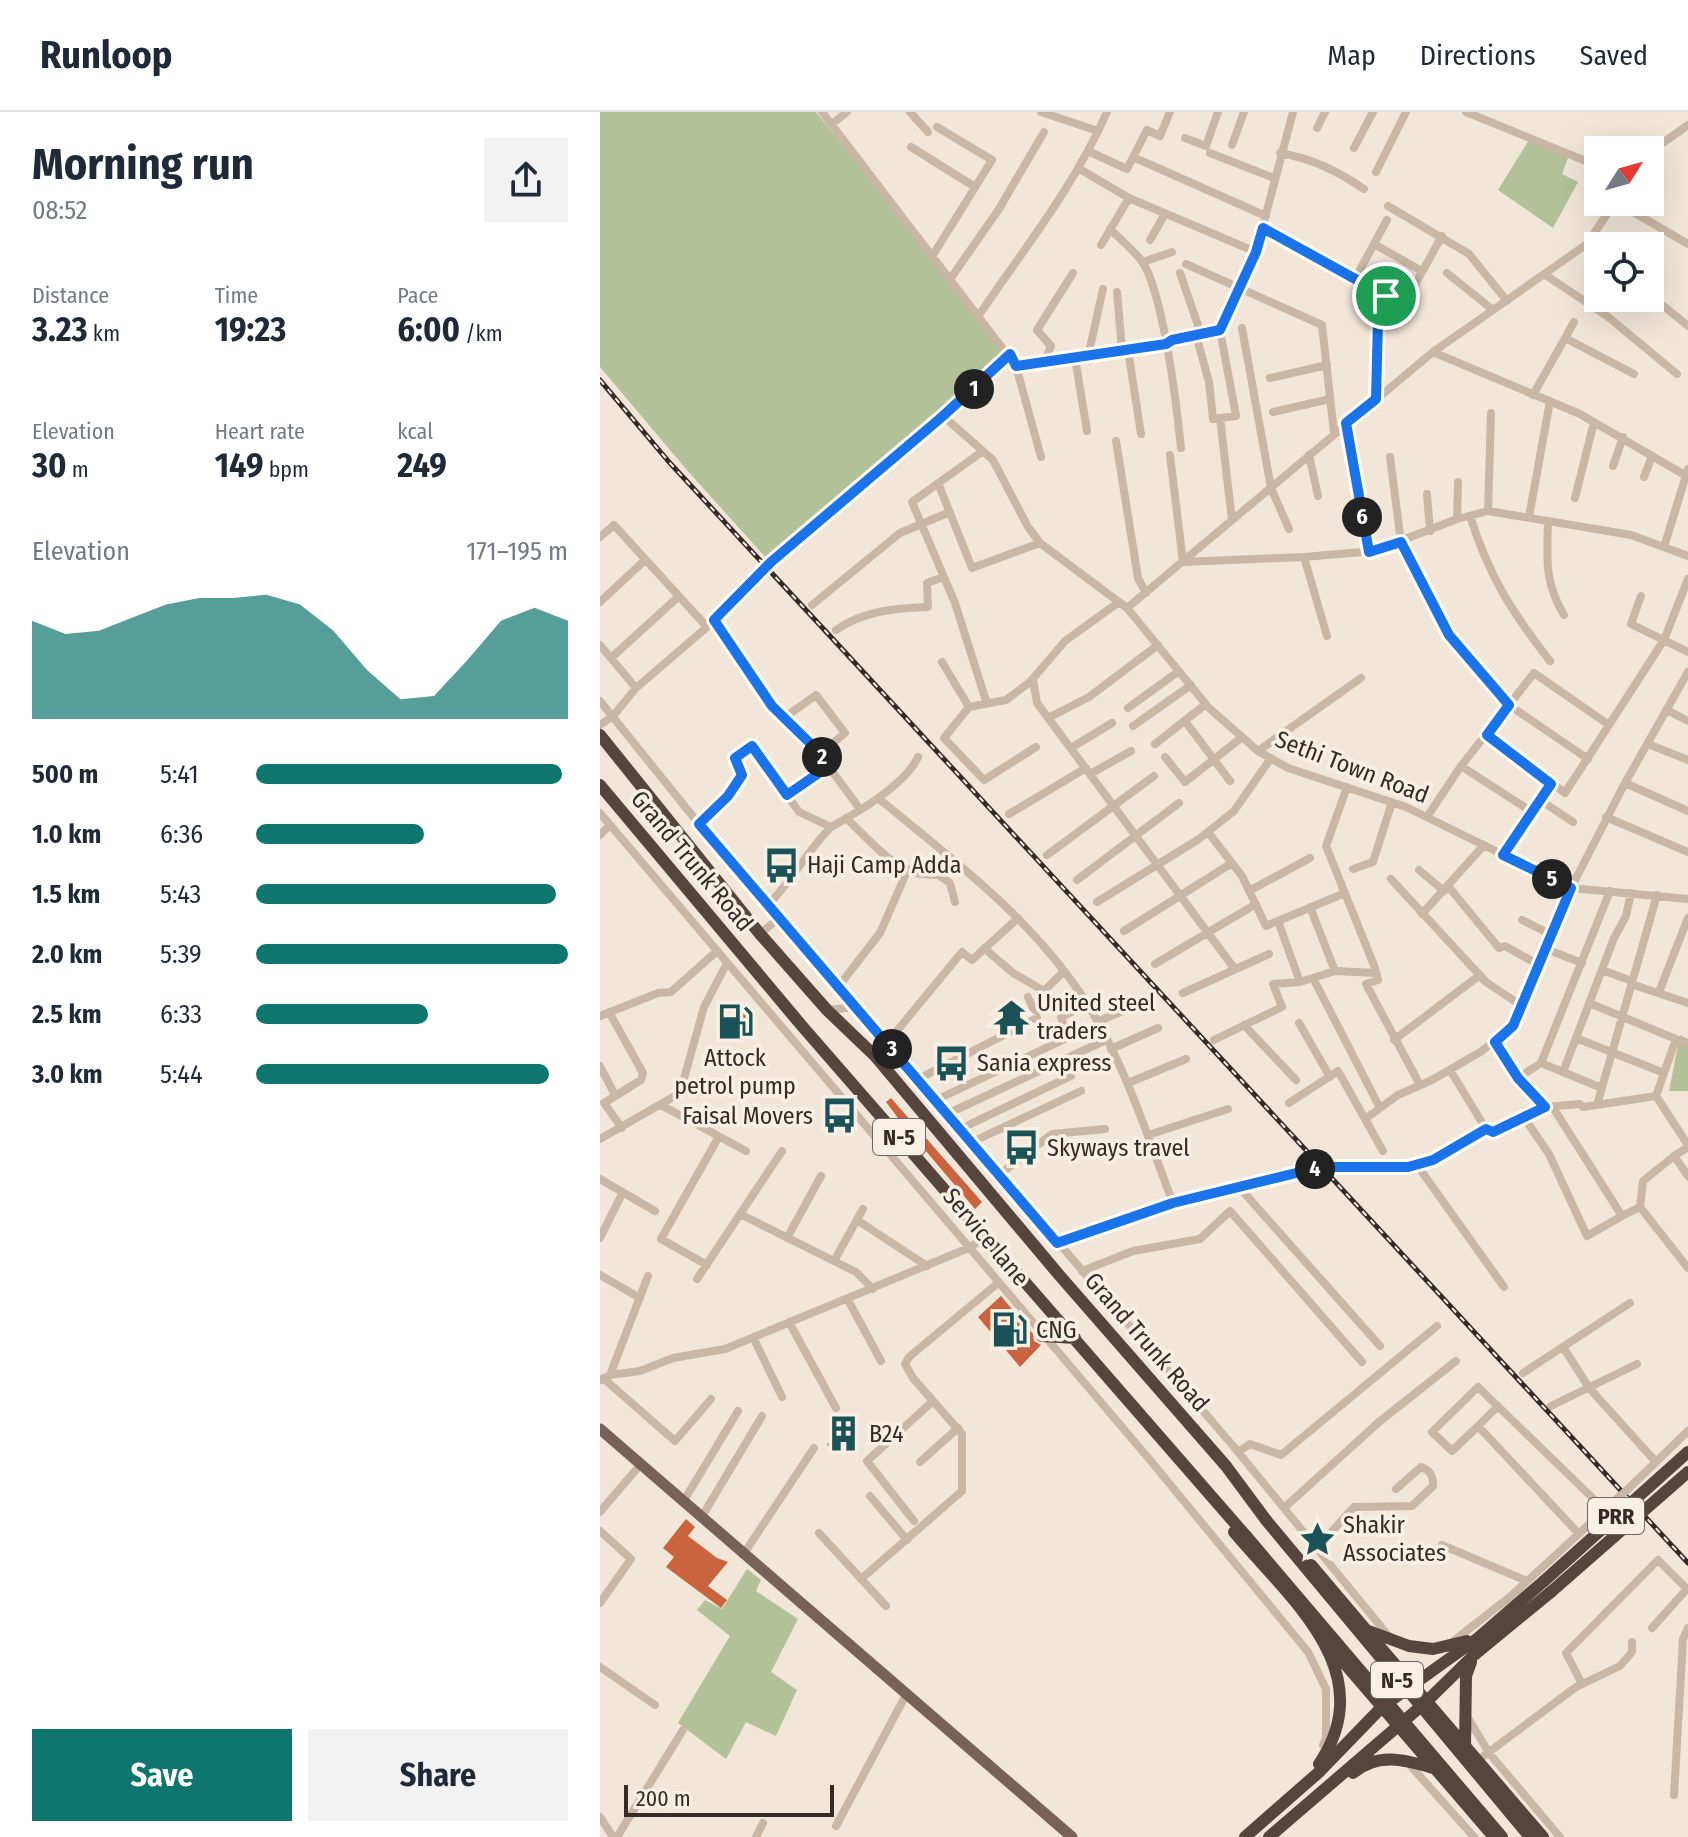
<!DOCTYPE html>
<meta charset="utf-8">
<style>
:root{--surface:#fff;--page:#f2f2f3;--text:#1f2937;--muted:#747a83;--line:#e0e1e3;--accent:#0f766e}
body{margin:0;font-family:"Fira Sans Condensed",sans-serif;background:var(--page);color:var(--text);height:100vh;display:flex;flex-direction:column;font-size:30px;white-space:nowrap}
*{box-sizing:border-box;margin:0}
p{font-size:26px;color:var(--muted)}
.icon{flex:none;width:44px;height:44px;fill:none;stroke:currentColor;stroke-width:2;stroke-linecap:round;stroke-linejoin:round}
.map{position:relative;flex:1;overflow:hidden}
.side{display:flex;flex-direction:column;background:var(--surface);width:600px}
.side>*{flex:none}
.needle{width:52px;rotate:53deg}
.tools{position:absolute;left:984px;top:24px;display:grid;gap:16px}
.tools a{display:grid;place-items:center;width:80px;height:80px;border-radius:0px;background:var(--surface);box-shadow:0 8px 32px #0002;font-size:40px}
.scale{position:absolute;left:24px;bottom:20px;width:210px;box-sizing:border-box;padding-left:8px;border:4px solid #352b26;border-top:0;font-size:22px;line-height:28px;white-space:nowrap;color:#352b26;-webkit-text-stroke:6px #f9f0e5;paint-order:stroke}
.pin{position:absolute;display:grid;place-items:center;width:68px;height:68px;color:#fff;margin:-34px;border:4px solid #fff;border-radius:50%;box-shadow:0 2px 8px #0007}
.km{position:absolute;width:40px;height:40px;margin:-20px;border-radius:50%;background:#222;color:#fff;font-size:22px;line-height:40px;text-align:center}
.round{display:grid;place-items:center;flex:none;width:84px;height:84px;border-radius:0px;background:var(--page)}
.head{display:flex;align-items:center;justify-content:space-between;height:136px;padding:0 32px}
h1{font-size:44px;font-weight:700;line-height:60px}
.metrics{display:grid;grid-template-columns:repeat(3,1fr);gap:12px;height:136px;padding:8px 32px}
.metrics div{display:grid;align-content:center}
.metrics b{font-size:34px;font-weight:700}
.metrics small{font-size:22px;font-weight:400}
.metrics p{font-size:22px}
.chart{height:224px;padding:16px 32px}
.chart p{display:flex;justify-content:space-between}
.chart svg{width:100%;height:144px;margin-top:8px;fill:var(--accent);opacity:.7}
.button{display:flex;gap:16px;margin-top:auto;padding:16px 32px}
.button a{flex:1;height:92px;border-radius:0px;background:var(--accent);color:#fff;font-size:32px;font-weight:700;line-height:92px;text-align:center}
.button a+a{background:var(--page);color:var(--text)}
ul{padding:0 32px;list-style:none;font-size:26px}
li{display:grid;grid-template-columns:128px 96px 1fr;align-items:center;height:60px}
li i{height:20px;border-radius:10px;background:var(--accent)}
header{display:flex;align-items:center;gap:48px;box-sizing:border-box;height:112px;padding:0 40px;background:var(--surface);border-bottom:2px solid var(--line)}
header strong{font-size:38px}
nav{display:flex;gap:44px;margin-inline-start:auto;font-size:28px}
main{display:flex;flex:1;min-height:0}
.map>svg:first-child{display:block}
</style>
<header>
<strong>Runloop</strong>
<nav><a>Map</a><a>Directions</a><a>Saved</a></nav>
</header>
<main>
<section class="side">
<div class="head"><div><h1>Morning run</h1><p>08:52</p></div><a class="round"><svg class="icon" aria-label="share" viewBox="0 0 24 24"><path d="M12 15V3M7 8l5-5 5 5M5 13v7h14v-7"/></svg></a></div>
<div class="metrics">
<div><p>Distance</p><b>3.23<small> km</small></b></div>
<div><p>Time</p><b>19:23</b></div>
<div><p>Pace</p><b>6:00<small> /km</small></b></div>
</div>
<div class="metrics">
<div><p>Elevation</p><b>30<small> m</small></b></div>
<div><p>Heart rate</p><b>149<small> bpm</small></b></div>
<div><p>kcal</p><b>249</b></div>
</div>
<div class="chart"><p><span>Elevation</span>171–195 m</p>
<svg viewBox="0 0 160 44" preserveAspectRatio="none"><path d="M0 44V14L10 18L20 17L30 13L40 9L50 7L60 7L70 6L80 9L90 17L100 29L110 38L120 37L130 26L140 14L150 10L160 14V44z"/></svg>
</div>
<ul>
<li><b>500 m</b>5:41<i style="width:98%"></i></li>
<li><b>1.0 km</b>6:36<i style="width:54%"></i></li>
<li><b>1.5 km</b>5:43<i style="width:96%"></i></li>
<li><b>2.0 km</b>5:39<i style="width:100%"></i></li>
<li><b>2.5 km</b>6:33<i style="width:55%"></i></li>
<li><b>3.0 km</b>5:44<i style="width:94%"></i></li>
</ul>
<div class="button"><a>Save</a><a>Share</a></div>
</section>
<div class="map">
<svg width="1088" height="1725" viewBox="0 0 1088 1725">
<rect width="100%" height="100%" fill="#f2e6d8"/>
<path fill="#b2c198" d="M0 0H216L410 242 175 456 86 357 0 255Z
M929 28 969 43 962 62 978 70 953 116 898 78Z
M1080 923 1088 927V979H1069Z
M147 1457 161 1468 156 1479 198 1507 171 1560 197 1578 176 1624 146 1610 126 1647 78 1611 130 1524 97 1498 105 1488 122 1497Z"/>
<path fill="#c9643f" d="M146 893 152 901 124 925 117 917Z
M291 986 382 1090 375 1097 298 1006 286 990Z
M401 1184 433 1222 434 1229 441 1233 420 1255 378 1205Z
M242 1309 255 1318 241 1338 234 1337 227 1333Z
M86 1407 95 1415 88 1424 117 1446 128 1450 108 1474 127 1488 121 1496 66 1455 74 1445 63 1436Z"/>
<g fill="none" stroke-linecap="round" stroke-linejoin="round">
<path stroke="#cab6a4" stroke-width="8" d="M222 0 416 254 566 232 572 228 620 218
M310 0 328 20
M441 0 498 19
M866 0 998 54
M232 12 247 0
M717 16 725 0
M585 26 606 34 618 0
M632 33 644 0
M311 35 375 75
M754 36 773 0
M488 39 527 57 547 18 560 24 570 0
M1050 40 1088 13
M610 41 674 66
M680 41C714 47 737 59 764 77
M533 45 666 104
M478 56 529 86 656 140
M776 60 806 0
M1016 90 1088 132
M788 94 869 142 907 189
M663 116 786 184 778 208 776 287
M510 117C520 127 532 137 541 148 563 177 577 296 581 336
M550 128 565 102
M774 132 822 159
M987 132 998 141
M501 133 529 86
M333 143 392 48 337 15
M543 150 572 140
M586 152 722 213 734 321
M580 161 601 222
M847 161 893 198
M944 162 1007 204 1077 262
M351 166 399 97 444 20
M755 167 787 108
M517 180 522 239
M1050 183 1088 214
M786 184 803 194 842 124
M379 203C424 137 475 73 507 0
M642 216 671 376 689 417
M596 223 609 270 613 307 636 304 620 218 656 140 693 0
M965 226 1034 262
M528 238 541 322
M833 240 980 302 1088 365
M488 245 503 177
M475 246 487 319
M444 251 451 234 437 218 473 161
M416 254 441 345
M670 266 727 253
M933 283 974 210
M673 300 730 287
M343 304 393 348 428 415 440 431 527 496 609 596 658 639 688 656 806 695 971 776 1088 787
M620 306 632 408
M746 311 769 440
M516 329 538 466 546 481
M383 339 312 390 355 491 387 592
M570 343 583 450 704 445 727 524
M709 343 718 384
M790 345 801 430 849 523 909 593 988 647
M1013 354 1023 325
M1044 365 1052 344
M338 371 372 456 440 431
M827 382 830 419
M975 386 994 310
M888 399 891 301
M870 404C889 464 911 499 950 549
M929 405 950 289
M857 407 858 370
M948 409C947 446 944 470 964 503
M0 425 14 413 107 515
M1064 435 1088 357
M704 445 774 439 857 407 888 399 1031 423 1088 444
M1041 484 1031 512 1088 540
M0 490 45 448
M212 493 300 421 350 400
M527 496 833 240 987 132 1015 90
M114 508 172 594 215 636 260 697
M236 518C263 499 296 496 328 495L327 471 344 465
M0 533 36 576
M11 546 78 485
M342 550 369 595
M433 568 437 591 634 856
M0 589 107 722 634 1335 791 1527
M528 596 579 559
M1067 598 1088 609
M184 606 216 583 245 621 220 642
M448 606 489 585 558 533
M585 609 630 669
M0 613 13 604 36 576 107 515 171 450 343 304 410 242
M533 614 591 573
M887 623 965 681 1064 528 1088 467
M555 632 606 592
M1048 632 1088 648
M436 635 384 668 344 626 369 595 406 588 430 570 465 529 519 490
M471 636 512 611
M658 639 761 566
M565 645 585 670 641 626
M861 654 932 700
M490 662 531 639
M1025 671 1088 560
M747 675 726 734 775 856 778 868 766 872 820 973
M187 683 229 654
M278 686C352 747 433 807 486 890 525 952 547 1023 573 1091
M940 688 973 710
M0 701 550 1348 708 1540 726 1577V1626L723 1633
M409 702 486 656
M827 705 861 654 934 561 1009 613
M1006 705 1088 740
M246 706C270 728 301 769 337 762L350 771 355 790
M99 712 128 684 142 663 135 646 152 634 199 700 231 715C258 700 305 673 318 645
M608 720 642 764 666 814 745 781
M0 723 10 713
M447 743 554 664
M903 743 951 672
M753 757 773 750 792 690
M819 758 844 779
M791 767 886 870 922 894
M477 768 579 691
M848 774 899 836 905 834 939 853
M649 779 710 746
M497 790 599 727 634 699 671 646
M168 793C192 769 207 739 231 715
M710 795 735 859
M822 802 884 733
M922 808 952 823
M678 809 700 870
M524 819 632 751
M160 822 179 806
M384 836 413 861 444 879 463 860
M946 837 982 851
M555 852 656 792
M1002 858 1032 869
M713 866 780 996
M1031 872 1088 891
M238 875 280 821 308 757
M1059 880 1088 806
M583 881 669 842
M989 891 1088 932
M227 898 255 895
M9 900 43 961 41 968 4 991 22 1016
M0 904 58 881 71 880 117 839
M497 910 537 893
M699 911 730 965
M644 913 696 968
M976 926 1064 961
M614 928 682 895 673 872 700 870 735 859 776 861
M794 928 880 863
M895 930 918 966 945 995 980 992 983 995 1056 984 1088 1033
M287 931 362 840 372 848 418 806
M511 937 558 916
M941 951 1010 779
M0 954 15 983
M850 958 886 1017 893 1020 945 995
M963 960 1014 826 1026 804 1031 781
M918 966 941 951 1002 976
M318 967 437 906 428 885
M528 971 586 947
M1056 984 1076 927
M336 988 467 926 461 905 488 892
M689 991 738 959 783 1039
M61 993 146 1039
M997 993 1057 783
M952 994 1022 1104 1040 1095 1088 1156
M347 1002 506 928
M923 1004 949 1042 987 1124 1022 1104
M765 1007 798 983 832 968 882 939 913 914 971 776 1025 671 1088 699
M360 1017 471 964
M548 1023 628 997
M0 1027 80 981 104 895 127 851
M372 1030 481 979
M1088 1035 1074 1044 1088 1064
M817 1053 904 1175
M399 1063 452 1022 505 1017
M0 1067 55 1099
M639 1075 780 1234
M1040 1095 1043 1069 1074 1044
M140 1102 256 1160 273 1177
M257 1108 327 1154
M0 1126 23 1080
M187 1126 221 1064
M457 1131 573 1091 721 1055H808L833 1048 886 1017
M234 1149 263 1097
M107 1153 61 1127 118 1026
M482 1159 533 1139 600 1127 630 1099 762 1250
M0 1163 40 1186
M97 1167 182 1039
M248 1188 281 1249
M189 1210 236 1296
M153 1225 182 1285
M963 1235 990 1277 1056 1350
M923 1261 1030 1191
M10 1263 48 1164
M3 1266 75 1329 111 1287
M0 1268 10 1263 40 1259 73 1246 125 1237 371 1135 385 1124
M898 1294 878 1314 979 1422
M951 1294 1037 1252
M878 1314 852 1339 832 1320 878 1275 1005 1398
M638 1340 650 1332 681 1343 837 1214
M320 1350 358 1316
M1027 1378 1088 1319
M270 1384 307 1428
M83 1390 138 1299
M684 1396 779 1310 856 1249
M0 1400 40 1353
M101 1406 162 1304
M314 1409 267 1349 333 1289
M0 1419 31 1447 0 1491
M219 1421 286 1494
M842 1433 927 1469
M717 1436 754 1395 812 1394 833 1374C834 1365 830 1358 821 1355L796 1377
M143 1443 214 1336
M261 1467 362 1379V1322L313 1266 305 1252 309 1245 398 1171
M1052 1516 1087 1477
M851 1531 911 1484 1020 1384
M0 1555 55 1593
M982 1572 966 1541 1058 1448 1088 1478
M868 1606 889 1641 960 1725
M877 1649 976 1575 1020 1554 1032 1540V1530
M808 1651 874 1725
M1074 1683 1083 1527 1088 1516
M0 1705 13 1725
M236 1714 307 1581
M17 1725 83 1618
M156 1725 163 1711"/>
<path stroke="#786257" stroke-width="11" d="M0 1317 472 1725"/>
<path stroke="#56453d" stroke-width="12" d="M0 623 160 822 227 898 275 944 460 1164 626 1354 666 1408
M0 673 202 914 646 1424
M442 1224 475 1226
M634 1420C690 1487 782 1559 719 1652
M711 1453 766 1518 809 1534 833 1537 867 1529
M768 1521 943 1725
M734 1539 894 1725
M865 1635 866 1564 871 1550
M753 1661C778 1640 805 1648 833 1656
M645 1725 718 1661 782 1595 878 1526 944 1469
M669 1725 826 1590 874 1543 952 1479"/>
<defs>
<path id="rail" d="M0 268 69 350 1088 1451"/>
</defs>
<use href="#rail" stroke="#352b26" stroke-width="5"/>
<use href="#rail" stroke="#f9f0e5" stroke-width="2" stroke-dasharray="6" stroke-linecap="butt"/>
<path stroke="#cab6a4" stroke-width="8" d="M1020 1384 1027 1378"/>
<path stroke="#56453d" stroke-width="12" d="M666 1408 930 1725
M646 1424 902 1725
M944 1469 1088 1340
M952 1479 1088 1360"/>
</g>
<g fill="none" stroke-linecap="round" stroke-linejoin="round">
<defs>
<path id="route" d="M786 184 663 116 656 140 620 218 572 228 566 232 416 254 410 242 343 304 171 450 114 508 172 594 215 636 229 654 187 683 152 634 135 646 142 663 128 684 99 712 457 1131 573 1091 721 1055H808L833 1048 886 1017 893 1020 945 995 918 966 895 930 913 914 971 776 903 743 951 672 887 623 909 593 849 523 801 430 769 440 746 311 776 287 778 208 786 184"/>
</defs>
<use href="#route" stroke="#fff" stroke-width="16"/>
<use href="#route" stroke="#1a73e8" stroke-width="10"/>
</g>
<defs>
<symbol id="bus-bare" viewBox="-9 -9 18 18"><path d="M-5-6H5V4H4V6H2V4H-2V6H-4V4H-5ZM-3.5-4V0h7V-4ZM-3.5 1.2v1.5H-2V1.2ZM2 1.2v1.5H3.5V1.2Z" fill="#1b5257" stroke="#f9f0e5" stroke-width="2.5" paint-order="stroke"/></symbol>
<symbol id="temple-bare" viewBox="-9 -9 18 18"><path d="M0-6L5-2H3V0L6.5 2.5H4V6H1.5V3h-3V6H-4V2.5H-6.5L-3 0V-2H-5Z" fill="#1b5257" stroke="#f9f0e5" stroke-width="2.5" paint-order="stroke"/></symbol>
<symbol id="fuel-bare" viewBox="-9 -9 18 18"><path d="M-5.5-6h7V0h2V4h1.3V-2.5L3-4.5l.8-.8L6-3V5H2.5V1h-1V6h-7ZM-4.2-4.7v3.2H.2V-4.7Z" fill="#1b5257" stroke="#f9f0e5" stroke-width="2.5" paint-order="stroke"/></symbol>
<symbol id="building-bare" viewBox="-9 -9 18 18"><path d="M-4-6H4V6H1V3H-1V6H-4ZM-2.5-4.3h1.7v1.8h-1.7ZM.8-4.3h1.7v1.8H.8ZM-2.5-1h1.7V.8h-1.7ZM.8-1h1.7V.8H.8Z" fill="#1b5257" stroke="#f9f0e5" stroke-width="2.5" paint-order="stroke"/></symbol>
<symbol id="sight-bare" viewBox="-9 -9 18 18"><path d="M0-6L1.8-2.2L6-1.7L2.9 1.2L3.7 5.4L0 3.3L-3.7 5.4L-2.9 1.2L-6-1.7L-1.8-2.2Z" fill="#1b5257" stroke="#f9f0e5" stroke-width="2.5" paint-order="stroke"/></symbol>
</defs>
<g fill-rule="evenodd">
<use href="#bus-bare" x="156" y="728" width="51" height="51"/>
<use href="#temple-bare" x="386" y="880" width="51" height="51"/>
<use href="#fuel-bare" x="110" y="884" width="51" height="51"/>
<use href="#bus-bare" x="326" y="926" width="51" height="51"/>
<use href="#bus-bare" x="214" y="978" width="51" height="51"/>
<use href="#bus-bare" x="396" y="1010" width="51" height="51"/>
<use href="#fuel-bare" x="384" y="1192" width="51" height="51"/>
<use href="#building-bare" x="218" y="1296" width="51" height="51"/>
<use href="#sight-bare" x="692" y="1402" width="51" height="51"/>
</g>
<g text-anchor="middle" stroke-width="7" stroke-linejoin="round" paint-order="stroke">
<g fill="#f9f0e5" stroke="#70665f" stroke-width="2">
<rect x="273" y="1007" width="52" height="36" rx="6"/>
<rect x="988" y="1386" width="56" height="36" rx="6"/>
<rect x="771" y="1550" width="52" height="36" rx="6"/>
</g>
<g font-size="22" font-weight="bold" fill="#352b26">
<text x="299" y="1033">N-5</text>
<text x="1016" y="1412">PRR</text>
<text x="797" y="1576">N-5</text>
</g>
<g font-size="24" fill="#352b26" stroke="#f9f0e5">
<text transform="translate(752 655) rotate(21)" y="8">Sethi Town Road</text>
<text transform="translate(92 749) rotate(50)" y="8">Grand Trunk Road</text>
<text transform="translate(386 1125) rotate(50)" y="8">Service lane</text>
<text transform="translate(547 1230) rotate(49)" y="8">Grand Trunk Road</text>
</g>
<g font-size="24" fill="#352b26" stroke="#f9f0e5" text-anchor="start">
<text x="207" y="761">Haji Camp Adda</text>
<text x="437" y="899">United steel<tspan x="437" dy="28">traders</tspan></text>
<text x="135" y="954" text-anchor="middle">Attock<tspan x="135" dy="28">petrol pump</tspan></text>
<text x="377" y="959">Sania express</text>
<text x="213" y="1012" text-anchor="end">Faisal Movers</text>
<text x="447" y="1044">Skyways travel</text>
<text x="436" y="1226">CNG</text>
<text x="269" y="1330">B24</text>
<text x="743" y="1421">Shakir<tspan x="743" dy="28">Associates</tspan></text>
</g>
</g>
</svg>
<div class="tools">
<a><svg class="needle" viewBox="-14 -14 28 28"><path d="M0-13l5 13h-10z" fill="#e53935"/><path d="M0 13l5-13h-10z" fill="#747a83"/></svg></a>
<a><svg class="icon" aria-label="locate" viewBox="0 0 24 24"><circle cx="12" cy="12" r="6"/><path d="M12 2v4M12 18v4M2 12h4M18 12h4"/></svg></a>
</div>
<div class="scale">200 m</div>
<div class="pin" style="left:786px;top:184px;background:#1e9e55"><svg class="icon" aria-label="arrive" viewBox="0 0 24 24"><path d="M6 21V4h12l-3 4 3 4H6"/></svg></div>
<b class="km" style="left:374px;top:277px">1</b>
<b class="km" style="left:222px;top:645px">2</b>
<b class="km" style="left:292px;top:937px">3</b>
<b class="km" style="left:715px;top:1057px">4</b>
<b class="km" style="left:952px;top:767px">5</b>
<b class="km" style="left:762px;top:405px">6</b>
</div>
</main>
